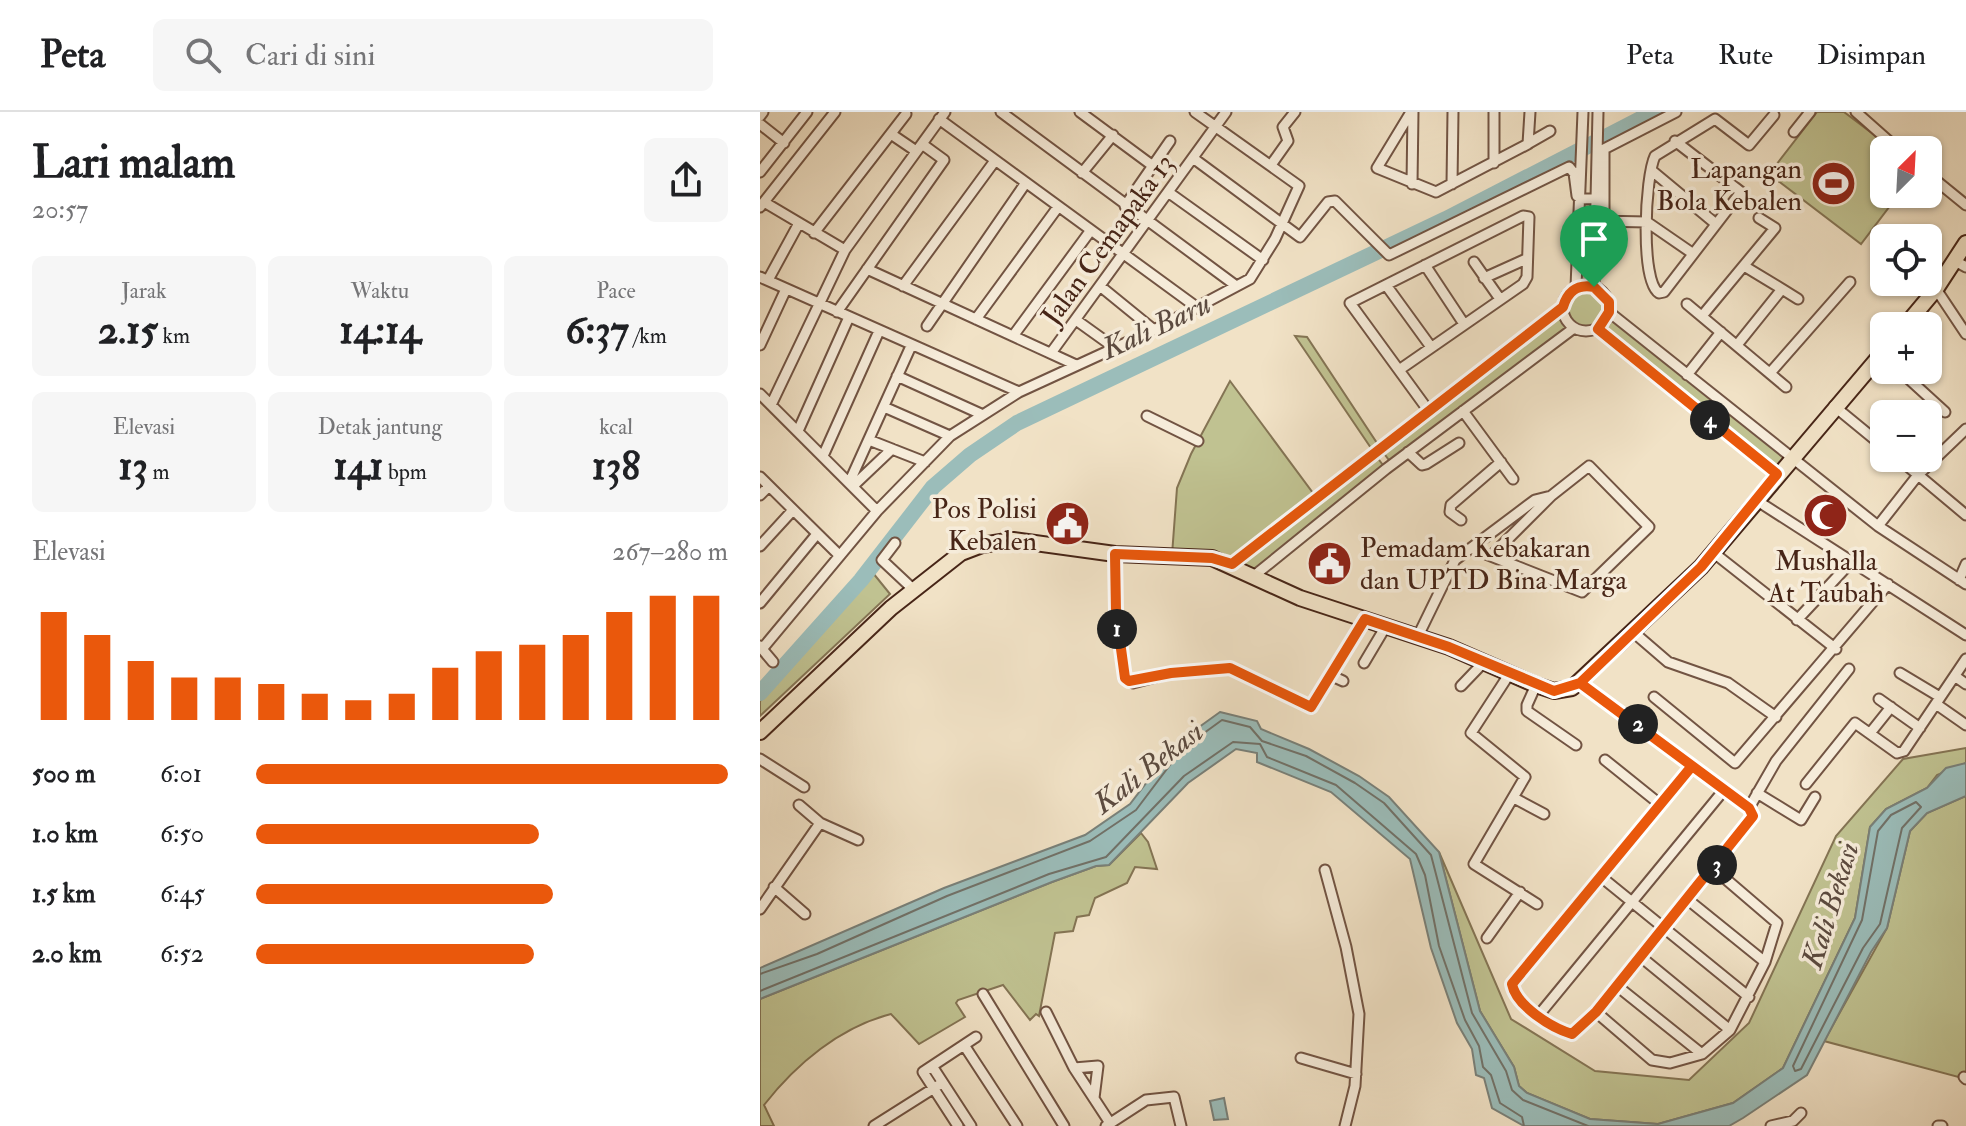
<!DOCTYPE html>
<html lang="id">
<meta charset="utf-8">
<style>
:root{--surface:#fff;--page:#f6f6f6;--text:#202124;--muted:#757577;--line:#e0e0e0;--accent:#ea580c}
body{margin:0;font-family:"IM FELL Double Pica",serif;background:var(--page);color:var(--text);height:100vh;display:flex;flex-direction:column;font-size:30px;white-space:nowrap}
*{box-sizing:border-box;margin:0}
p{font-size:26px;color:var(--muted)}
.icon{flex:none;width:44px;height:44px;fill:none;stroke:currentColor;stroke-width:2;stroke-linecap:round;stroke-linejoin:round}
.map{position:relative;flex:1;overflow:hidden}
.panel{display:flex;flex-direction:column;background:var(--surface);width:760px}
.panel>*{flex:none}
.needle{width:52px;rotate:24deg}
.buttons{position:absolute;left:1110px;top:24px;display:grid;gap:16px}
.buttons a{display:grid;place-items:center;width:72px;height:72px;border-radius:12px;background:var(--surface);box-shadow:0 2px 6px #0004;font-size:40px}
.pin{position:absolute;display:grid;place-items:center;width:68px;height:68px;color:#fff;margin:-82px -34px;border-radius:50% 50% 50% 0;rotate:-45deg;box-shadow:0 0 8px #0007}
.pin .icon{rotate:45deg}
.km{position:absolute;width:40px;height:40px;margin:-20px;border-radius:50%;background:#222;color:#fff;font-size:22px;line-height:40px;text-align:center}
.round{display:grid;place-items:center;flex:none;width:84px;height:84px;border-radius:12px;background:var(--page)}
.headline{display:flex;align-items:center;justify-content:space-between;height:136px;padding:0 32px}
h1{font-size:44px;font-weight:700;line-height:60px}
.figures{display:grid;grid-template-columns:repeat(3,1fr);gap:12px;height:136px;padding:8px 32px}
.figures div{display:grid;align-content:center;border-radius:12px;background:var(--page);text-align:center}
.figures b{font-size:40px;font-weight:700}
.figures small{font-size:22px;font-weight:400}
.figures p{font-size:22px}
.chart{height:224px;padding:16px 32px}
.chart p{display:flex;justify-content:space-between}
.chart svg{width:100%;height:144px;margin-top:8px;stroke:var(--accent);stroke-width:6}
ul{padding:0 32px;list-style:none;font-size:26px}
li{display:grid;grid-template-columns:128px 96px 1fr;align-items:center;height:60px}
li i{height:20px;border-radius:10px;background:var(--accent)}
header{display:flex;align-items:center;gap:48px;box-sizing:border-box;height:112px;padding:0 40px;background:var(--surface);border-bottom:2px solid var(--line)}
header strong{font-size:38px}
nav{display:flex;gap:44px;margin-inline-start:auto;font-size:28px}
.search{width:560px;height:72px;background:var(--page);display:flex;align-items:center;gap:20px;box-sizing:border-box;padding:0 28px;border-radius:12px;color:var(--muted);font-size:30px}
main{display:flex;flex:1;min-height:0}
.map>svg:first-child{display:block}
</style>
<header>
<strong>Peta</strong>
<div class="search"><svg class="icon" aria-label="search" viewBox="0 0 24 24"><circle cx="10" cy="10" r="6"/><path d="M15 15l6 6"/></svg>Cari di sini</div>
<nav><a>Peta</a><a>Rute</a><a>Disimpan</a></nav>
</header>
<main>
<section class="panel">
<div class="headline"><div><h1>Lari malam</h1><p>20:57</p></div><a class="round"><svg class="icon" aria-label="share" viewBox="0 0 24 24"><path d="M12 15V3M7 8l5-5 5 5M5 13v7h14v-7"/></svg></a></div>
<div class="figures">
<div><p>Jarak</p><b>2.15<small> km</small></b></div>
<div><p>Waktu</p><b>14:14</b></div>
<div><p>Pace</p><b>6:37<small> /km</small></b></div>
</div>
<div class="figures">
<div><p>Elevasi</p><b>13<small> m</small></b></div>
<div><p>Detak jantung</p><b>141<small> bpm</small></b></div>
<div><p>kcal</p><b>138</b></div>
</div>
<div class="chart"><p><span>Elevasi</span>267–280 m</p>
<svg viewBox="0 0 160 44" preserveAspectRatio="none"><path d="M5 44V11M15 44V18M25 44V26M35 44V31M45 44V31M55 44V33M65 44V36M75 44V38M85 44V36M95 44V28M105 44V23M115 44V21M125 44V18M135 44V11M145 44V6M155 44V6"/></svg>
</div>
<ul>
<li><b>500 m</b>6:01<i style="width:100%"></i></li>
<li><b>1.0 km</b>6:50<i style="width:60%"></i></li>
<li><b>1.5 km</b>6:45<i style="width:63%"></i></li>
<li><b>2.0 km</b>6:52<i style="width:59%"></i></li>
</ul>
</section>
<div class="map">
<svg width="1206" height="1014" viewBox="0 0 1206 1014">
<rect width="100%" height="100%" fill="#f1e2c6"/>
<filter id="stains"><feTurbulence type="fractalNoise" baseFrequency=".0025" numOctaves="4"/><feColorMatrix values="0 0 0 0 .2 0 0 0 0 .09 0 0 0 0 .02 0 0 0 .5 -.17"/></filter>
<radialGradient id="worn" r=".72"><stop offset=".6" stop-color="#630" stop-opacity="0"/><stop offset="1" stop-color="#630" stop-opacity=".3"/></radialGradient>
<path fill="#c0c291" stroke="#847454" stroke-width="2" d="M1057 0H1084L1134 38H1124V82H1139L1101 132 1009 62Z
M821 87H835L834 175 849 190V200L1032 344 1017 362 838 217 826 220 814 216 632 352 619 335 613 340 626 357 495 463 412 443 417 376 431 342 470 269 556 385 613 339 535 224 547 225 619 334 803 195 807 183 816 175Z
M113 461 130 482 0 604V589Z
M1206 636V651L1177 663 1167 676 1126 697 1110 715 1095 806 1023 956 973 991 898 1012 830 1007 767 981 759 974 754 955 720 899 679 740 751 907 835 959 929 968 989 911 1076 724 1143 647Z
M1206 684V967L1064 929 1127 816 1150 719 1167 701Z
M381 721 388 730 397 757 375 755 367 771 335 786 329 803 317 805 313 819 295 821 279 904 276 902 270 908 243 873 198 888 196 891 205 905 159 932 131 902C80 915 36 952 4 993L14 1014H0V887L292 770 336 754 349 753Z"/>
<path fill="#9bbdba" stroke="#798079" stroke-width="2" d="M460 600 497 609 501 617 549 637 599 664 629 685 679 740 720 899 754 955 759 974 767 981 830 1007 898 1012 973 991 1023 956 1095 806 1110 715 1126 697 1167 676 1186 656 1206 651V684L1167 701 1150 719 1127 816 1111 840 1047 963 983 1006 969 1014H764L732 996 724 966 716 963 712 937 697 911 671 836 650 747 571 680 497 650V641L476 637 428 671 349 753 336 754 292 770 0 887V856L184 776 325 723 370 692 417 631Z
M464 986 468 1007 454 1008 450 989Z"/>
<g fill="none" stroke-linecap="round" stroke-linejoin="round">
<path stroke="#717168" stroke-width="2" d="M1156 690 1161 695 1142 716 1120 812 1103 836 1041 957 1035 959 1033 954 1102 808 1118 719 1131 703Z
M0 862 57 842 187 784 330 729 376 698 422 637 462 608 490 615 502 629 546 644 595 671 624 691 671 743 712 901 746 959 752 978 763 988 828 1014
M0 879 289 762 346 745 424 664 473 630 500 632 507 645 576 673 656 742 665 763 679 834 705 908 719 934 723 955 731 963 740 991 762 1005 764 1014"/>
<path stroke="#9bbdba" stroke-width="16" d="M0 581 101 468 173 375 210 343 257 311 686 107 894 0"/>
<defs>
<path id="street" d="M241 0 475 173
M320 0 393 54
M651 0 617 56 676 80 768 32 770 0
M1096 0 1139 38
M0 4 3 0
M179 7 435 194
M0 12 24 31
M1034 20 1050 0
M131 22 156 39
M915 29 981 80 904 180 899 181C880 169 885 65 895 44L955 7 989 33 1014 3
M769 31 790 19
M433 46 540 125 568 90 575 89 629 143 809 55 814 61 817 84 821 87 844 86
M734 51V0
M511 53 528 29 523 15 535 0
M891 58 956 112
M0 60 47 0
M322 61 353 23
M1168 62 1206 93
M652 72 653 0
M692 72 693 0
M408 80 503 148
M4 90 85 138
M365 94 410 29
M0 95 75 0
M838 109 887 110 932 141
M844 110V37L916 0
M54 121 146 2
M1195 149 1206 155
M714 150 740 187
M665 153 704 212
M107 157 316 253
M0 165 259 280
M724 166 766 147
M8 168 38 113
M626 173 671 235
M803 196a23 23 0 1 1 46 0a23 23 0 1 1-46 0Z
M143 174 234 50
M340 174 394 218
M816 175 823 0
M834 175 838 0
M1022 177 1038 187
M1176 177 1206 222
M927 192 1026 275
M77 200 184 48 162 32
M849 200 1118 414 1206 472
M942 204 1015 116 999 106
M216 207 298 95
M316 208 355 236
M167 214 265 72
M838 217 1017 362
M253 224 331 118
M0 233 26 177
M977 233 1022 177 984 154
M291 241 466 0
M639 258 763 172 767 165 769 105 763 104 590 191 668 298
M1139 258 1185 300
M1010 261 1090 170
M927 263 961 220
M137 264 221 302
M0 282 117 399
M11 293 85 138 185 0
M1074 294 1124 335
M124 295 190 324
M703 299 753 367
M387 304 438 329
M38 319 89 205
M109 328 165 350
M648 340 662 353 666 352 699 331
M63 344 119 219
M1138 346 1206 403
M0 365 79 443
M89 371 151 234
M93 374 132 337
M0 383 9 374
M996 388 1206 523
M701 408 690 400 691 393 741 350
M1118 414 1158 363 1206 317
M135 431 122 448 154 478
M0 434 33 398
M713 437 822 480 889 415 829 354 791 384
M954 441 1076 537
M355 442 356 500 365 566 373 571 411 561 470 556 551 595 605 507
M472 452 803 195
M495 463 626 357 814 216
M1199 468 1206 452
M0 491 57 422
M1037 508 1092 449
M872 519 908 550 968 571 1016 605
M658 524 695 448 775 388 791 384 732 443
M0 534 2 537 117 399 190 324 259 280 394 218 490 167 515 127 539 74 435 0
M2 537 13 550
M604 551 626 514
M750 561 711 621 765 665 714 752 777 792
M1140 561 1180 585
M572 564 583 569
M1196 565 1206 572
M820 571 989 696 993 704 836 900 814 922C794 921 756 892 752 872L932 654
M776 573 767 593V599L816 633
M701 574 724 550
M894 585 975 651 1128 472
M1119 587 1160 616
M1176 592 1206 613
M1111 620 1131 595
M0 647 44 675
M845 648 901 693
M1046 672 1095 611 1137 641 1144 639 1206 547
M997 681 1041 708 1055 685
M754 686 784 702
M39 693 60 711 98 728
M989 696 1016 649 1089 557
M565 758 586 835 599 902 595 974 585 1014
M840 764 989 885
M14 775 45 802
M927 787 1005 850
M0 797 60 711
M727 826 760 780
M881 845 970 918
M857 874 942 942
M223 882 304 1014
M286 900 314 956 350 1011
M836 900 892 948 910 951 942 942 970 918 1005 850 1017 811 954 757
M778 904 964 678
M204 933 257 1014
M541 946 596 962
M172 954 211 1014
M314 956 338 954 334 986
M1204 965 1206 967
M114 1014 182 971
M198 1014 163 960 216 925
M346 1014 386 988 414 985 421 1014
M1011 1014 1033 1009 1041 1001
M1178 1014H1182"/>
<path id="primary" d="M1145 214 1176 177 1206 131
M0 620 131 496 201 441 222 433 253 428 355 442 452 446 540 486 689 535 776 573 794 579 812 576 941 455 1124 239"/>
</defs>
<use href="#street" stroke="#725443" stroke-width="13"/>
<use href="#primary" stroke="#472517" stroke-width="18"/>
<use href="#street" stroke="#f6ecda" stroke-width="9"/>
<use href="#primary" stroke="#f1e2c6" stroke-width="14"/>
</g>
<g fill="none" stroke-linecap="round" stroke-linejoin="round">
<defs>
<path id="route" d="M834 175C817 172 808 179 803 195L472 452 452 446 355 442 356 500 365 566 369 569 411 561 470 556 551 595 605 507 689 535 794 579 820 571 932 654 752 872C756 894 792 916 812 922L836 900 993 704 989 696 820 571 941 455 1017 362 838 217 849 200V190L834 175"/>
</defs>
<use href="#route" stroke="#fff" stroke-width="16"/>
<use href="#route" stroke="#ea580c" stroke-width="10"/>
</g>
<defs>
<symbol id="stadium-disc" viewBox="-11 -11 22 22"><circle r="9.5" fill="#8f2418" stroke="#f6ecda"/><path d="M0-5a6.5 5 0 1 0 0 10a6.5 5 0 1 0 0-10ZM-3.5-1.8h7v3.6h-7Z" fill="#fff"/></symbol>
<symbol id="mosque-disc" viewBox="-11 -11 22 22"><circle r="9.5" fill="#8f2418" stroke="#f6ecda"/><path d="M3.5-4.9A6 6 0 1 0 3.5 4.9A5 5 0 1 1 3.5-4.9Z" fill="#fff"/></symbol>
<symbol id="civic-disc" viewBox="-11 -11 22 22"><circle r="9.5" fill="#8f2418" stroke="#f6ecda"/><path d="M-.6-6.5H3V-4.5H.6V-3L4-1V1h2V6H-6V1h2V-1L-.6-3ZM-1.2 2.5V6h2.4V2.5Z" fill="#fff"/></symbol>
</defs>
<g fill-rule="evenodd">
<use href="#stadium-disc" x="1048" y="46" width="51" height="51"/>
<use href="#mosque-disc" x="1040" y="378" width="51" height="51"/>
<use href="#civic-disc" x="282" y="386" width="51" height="51"/>
<use href="#civic-disc" x="544" y="426" width="51" height="51"/>
</g>
<g text-anchor="middle" stroke-width="7" stroke-linejoin="round" paint-order="stroke">
<g font-size="28" fill="#472517" stroke="#f6ecda" text-anchor="end">
<text x="1042" y="66">Lapangan<tspan x="1042" dy="32">Bola Kebalen</tspan></text>
<text x="277" y="406">Pos Polisi<tspan x="277" dy="32">Kebalen</tspan></text>
<text x="600" y="445" text-anchor="start">Pemadam Kebakaran<tspan x="600" dy="32">dan UPTD Bina Marga</tspan></text>
<text x="1066" y="458" text-anchor="middle">Mushalla<tspan x="1066" dy="32">At Taubah</tspan></text>
</g>
<g font-size="28" fill="#472517" stroke="#f6ecda">
<text transform="translate(347 127) rotate(-54)" y="10">Jalan Cemapaka 13</text>
</g>
<g font-size="30" font-style="italic" fill="#5c4b40" stroke="#f6ecda">
<text transform="translate(396 214) rotate(-25)" y="10">Kali Baru</text>
<text transform="translate(388 655) rotate(-38)" y="10">Kali Bekasi</text>
<text transform="translate(1070 793) rotate(-73)" y="10">Kali Bekasi</text>
</g>
</g>
<rect width="100%" height="100%" filter="url(#stains)"/>
<rect width="100%" height="100%" fill="url(#worn)"/>
</svg>
<div class="buttons">
<a><svg class="needle" viewBox="-14 -14 28 28"><path d="M0-13l5 13h-10z" fill="#e53935"/><path d="M0 13l5-13h-10z" fill="#757577"/></svg></a>
<a><svg class="icon" aria-label="locate" viewBox="0 0 24 24"><circle cx="12" cy="12" r="6"/><path d="M12 2v4M12 18v4M2 12h4M18 12h4"/></svg></a>
<a>+</a>
<a>−</a>
</div>
<div class="pin" style="left:834px;top:175px;background:#1e9e55"><svg class="icon" aria-label="arrive" viewBox="0 0 24 24"><path d="M6 21V4h12l-3 4 3 4H6"/></svg></div>
<b class="km" style="left:357px;top:517px">1</b>
<b class="km" style="left:878px;top:612px">2</b>
<b class="km" style="left:957px;top:753px">3</b>
<b class="km" style="left:950px;top:308px">4</b>
</div>
</main>
